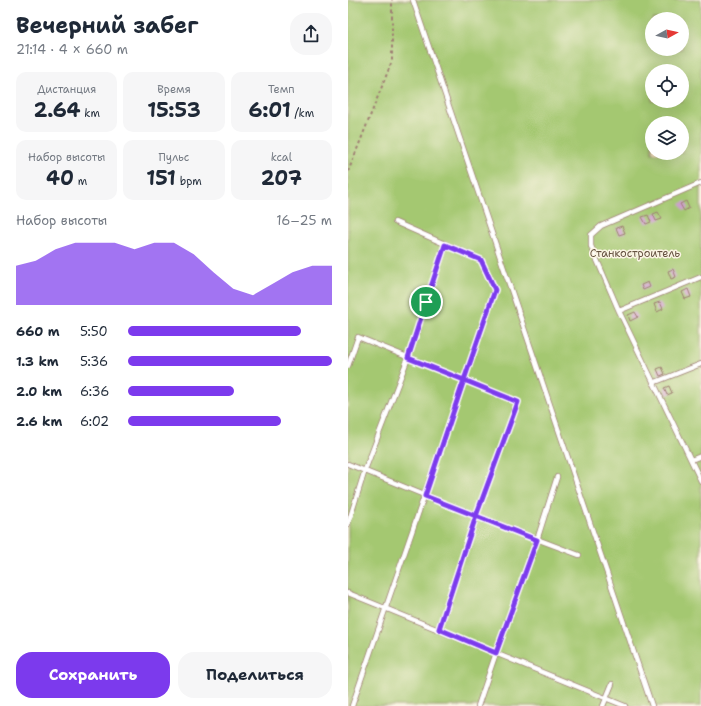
<!DOCTYPE html>
<html lang="ru">
<meta charset="utf-8">
<style>
:root{--surface:#fff;--page:#f6f6f7;--text:#1f2937;--muted:#747a83;--accent:#7c3aed}
body{margin:0;font-family:"Shantell Sans",sans-serif;background:var(--page);color:var(--text);height:100vh;display:flex;flex-direction:column;font-size:15px;white-space:nowrap}
*{box-sizing:border-box;margin:0}
p{font-size:13px;color:var(--muted)}
.icon{flex:none;width:22px;height:22px;fill:none;stroke:currentColor;stroke-width:2;stroke-linecap:round;stroke-linejoin:round}
.map{position:relative;flex:1;overflow:hidden}
.panel{display:flex;flex-direction:column;background:var(--surface);width:348px}
.panel>*{flex:none}
.needle{width:26px;rotate:82deg}
.buttons{position:absolute;left:297px;top:12px;display:grid;gap:8px}
.buttons a{display:grid;place-items:center;width:44px;height:44px;border-radius:50%;background:var(--surface);box-shadow:0 4px 16px #0002;font-size:20px}
.pin{position:absolute;display:grid;place-items:center;width:34px;height:34px;color:#fff;margin:-17px;border:2px solid #fff;border-radius:50%;box-shadow:0 1px 4px #0007}
.round{display:grid;place-items:center;flex:none;width:42px;height:42px;border-radius:16px;background:var(--page)}
.headline{display:flex;align-items:center;justify-content:space-between;height:68px;padding:0 16px}
h1{font-size:22px;font-weight:700;line-height:30px}
.figures{display:grid;grid-template-columns:repeat(3,1fr);gap:6px;height:68px;padding:4px 16px}
.figures div{display:grid;align-content:center;border-radius:10px;background:var(--page);text-align:center}
.figures b{font-size:20px;font-weight:700}
.figures small{font-size:11px;font-weight:400}
.figures p{font-size:11px}
.chart{height:112px;padding:8px 16px}
.chart p{display:flex;justify-content:space-between}
.chart svg{width:100%;height:72px;margin-top:4px;fill:var(--accent);opacity:.7}
.cta{display:flex;gap:8px;margin-top:auto;padding:8px 16px}
.cta a{flex:1;height:46px;border-radius:16px;background:var(--accent);color:#fff;font-size:16px;font-weight:700;line-height:46px;text-align:center}
.cta a+a{background:var(--page);color:var(--text)}
ul{padding:0 16px;list-style:none;font-size:13px}
li{display:grid;grid-template-columns:64px 48px 1fr;align-items:center;height:30px}
li i{height:10px;border-radius:5px;background:var(--accent)}
main{display:flex;flex:1;min-height:0}
.map>svg:first-child{display:block}
</style>
<main>
<section class="panel">
<div class="headline"><div><h1>Вечерний забег</h1><p>21:14 · 4 × 660 m</p></div><a class="round"><svg class="icon" aria-label="share" viewBox="0 0 24 24"><path d="M12 15V3M7 8l5-5 5 5M5 13v7h14v-7"/></svg></a></div>
<div class="figures">
<div><p>Дистанция</p><b>2.64<small> km</small></b></div>
<div><p>Время</p><b>15:53</b></div>
<div><p>Темп</p><b>6:01<small> /km</small></b></div>
</div>
<div class="figures">
<div><p>Набор высоты</p><b>40<small> m</small></b></div>
<div><p>Пульс</p><b>151<small> bpm</small></b></div>
<div><p>kcal</p><b>207</b></div>
</div>
<div class="chart"><p><span>Набор высоты</span>16–25 m</p>
<svg viewBox="0 0 160 44" preserveAspectRatio="none"><path d="M0 44V20L10 17L20 10L30 6L40 6L50 6L60 10L70 6L80 6L90 13L100 24L110 34L120 38L130 31L140 24L150 20L160 20V44z"/></svg>
</div>
<ul>
<li><b>660 m</b>5:50<i style="width:85%"></i></li>
<li><b>1.3 km</b>5:36<i style="width:100%"></i></li>
<li><b>2.0 km</b>6:36<i style="width:52%"></i></li>
<li><b>2.6 km</b>6:02<i style="width:75%"></i></li>
</ul>
<div class="cta"><a>Сохранить</a><a>Поделиться</a></div>
</section>
<div class="map">
<svg width="353" height="706" viewBox="0 0 353 706">
<rect width="100%" height="100%" fill="#fcf5e5"/>
<filter id="ink" filterUnits="userSpaceOnUse"><feTurbulence type="fractalNoise" baseFrequency=".025" numOctaves="2"/><feDisplacementMap in="SourceGraphic" scale="8" xChannelSelector="R" yChannelSelector="G"/><feConvolveMatrix kernelMatrix="1 2 1 2 8 2 1 2 1" color-interpolation-filters="sRGB"/></filter>
<filter id="wash" filterUnits="userSpaceOnUse"><feTurbulence type="fractalNoise" baseFrequency=".012" numOctaves="4" result="noise"/><feDisplacementMap in="SourceGraphic" scale="16" xChannelSelector="R" yChannelSelector="G"/><feGaussianBlur stdDeviation="0.9" result="paint"/><feColorMatrix in="noise" values="0 0 0 0 0 0 0 0 0 0 0 0 0 0 0 0 0 1.4 0 .05"/><feComposite in="paint" operator="in"/></filter>
<g filter="url(#wash)">
<rect width="100%" height="100%" fill="#f1dcbb"/>
<path fill="#a4c871" stroke="#77744e" fill-rule="evenodd" d="M0 0H353V706H0ZM304 19H334V49H304ZM304 71H334V101H304ZM304 123H334V153H304Z"/>
<g id="blocks">
<path fill="#cd9fcd" d="M338 201 341 208 336 211 332 204Z
M310 212 314 219 308 221 305 214Z
M300 215 303 222 298 224 294 217Z
M274 226 277 233 271 235 268 228Z
M325 269 328 277 323 279 320 271Z
M300 282 302 287 295 290 293 285Z
M340 289 343 297 337 299 334 292Z
M312 302 315 309 309 312 306 304Z
M287 312 290 317 282 321 280 315Z
M314 367 317 374 312 376 309 369Z
M321 386 324 393 319 395 316 388Z"/>
</g>
</g>
<g filter="url(#ink)">
<use href="#blocks" fill-opacity="0" stroke="#9e7e73" stroke-width="1"/>
<g fill="none" stroke-linecap="round" stroke-linejoin="round">
<defs>
<path id="lane" d="M65 0 304 706
M353 183 253 226 243 235V246L271 311 353 481
M271 311 353 277
M0 366 10 337 170 402 128 516 91 629
M305 383 353 364
M343 460 353 456
M0 464 128 516 231 555
M0 524 17 470 60 358 97 245
M0 593 277 706
M4 706 147 290 133 260 47 222
M130 706 148 653 189 540 209 477
M255 706 264 684"/>
</defs>
<use href="#lane" stroke="#9e7e73" stroke-width="6"/>
<path stroke="#9e7e73" stroke-width="2" stroke-dasharray="3 3" stroke-linecap="butt" d="M0 172 44 61V0"/>
<use href="#lane" stroke="#fff" stroke-width="4.5"/>
</g>
</g>
<g fill="none" stroke-linecap="round" stroke-linejoin="round" filter="url(#ink)">
<defs>
<path id="route" d="M78 302 60 358 116 380 77 496 128 516 91 629 148 653 189 540 128 516 170 402 116 380 147 290 133 260 97 245 78 302"/>
</defs>
<use href="#route" stroke="#fff" stroke-width="8"/>
<use href="#route" stroke="#7c3aed" stroke-width="5"/>
</g>
<g text-anchor="middle" stroke-width="3" stroke-linejoin="round" paint-order="stroke">
<g font-size="11" fill="#655240" stroke="#fcf5e5">
<text x="287" y="257">Станкостроитель</text>
</g>
</g>
</svg>
<div class="buttons">
<a><svg class="needle" viewBox="-14 -14 28 28"><path d="M0-13l5 13h-10z" fill="#e53935"/><path d="M0 13l5-13h-10z" fill="#747a83"/></svg></a>
<a><svg class="icon" aria-label="locate" viewBox="0 0 24 24"><circle cx="12" cy="12" r="6"/><path d="M12 2v4M12 18v4M2 12h4M18 12h4"/></svg></a>
<a><svg class="icon" aria-label="layers" viewBox="0 0 24 24"><path d="M12 4l9 5-9 5-9-5zM3 14l9 5 9-5"/></svg></a>
</div>
<div class="pin" style="left:78px;top:302px;background:#1e9e55"><svg class="icon" aria-label="arrive" viewBox="0 0 24 24"><path d="M6 21V4h12l-3 4 3 4H6"/></svg></div>
</div>
</main>
